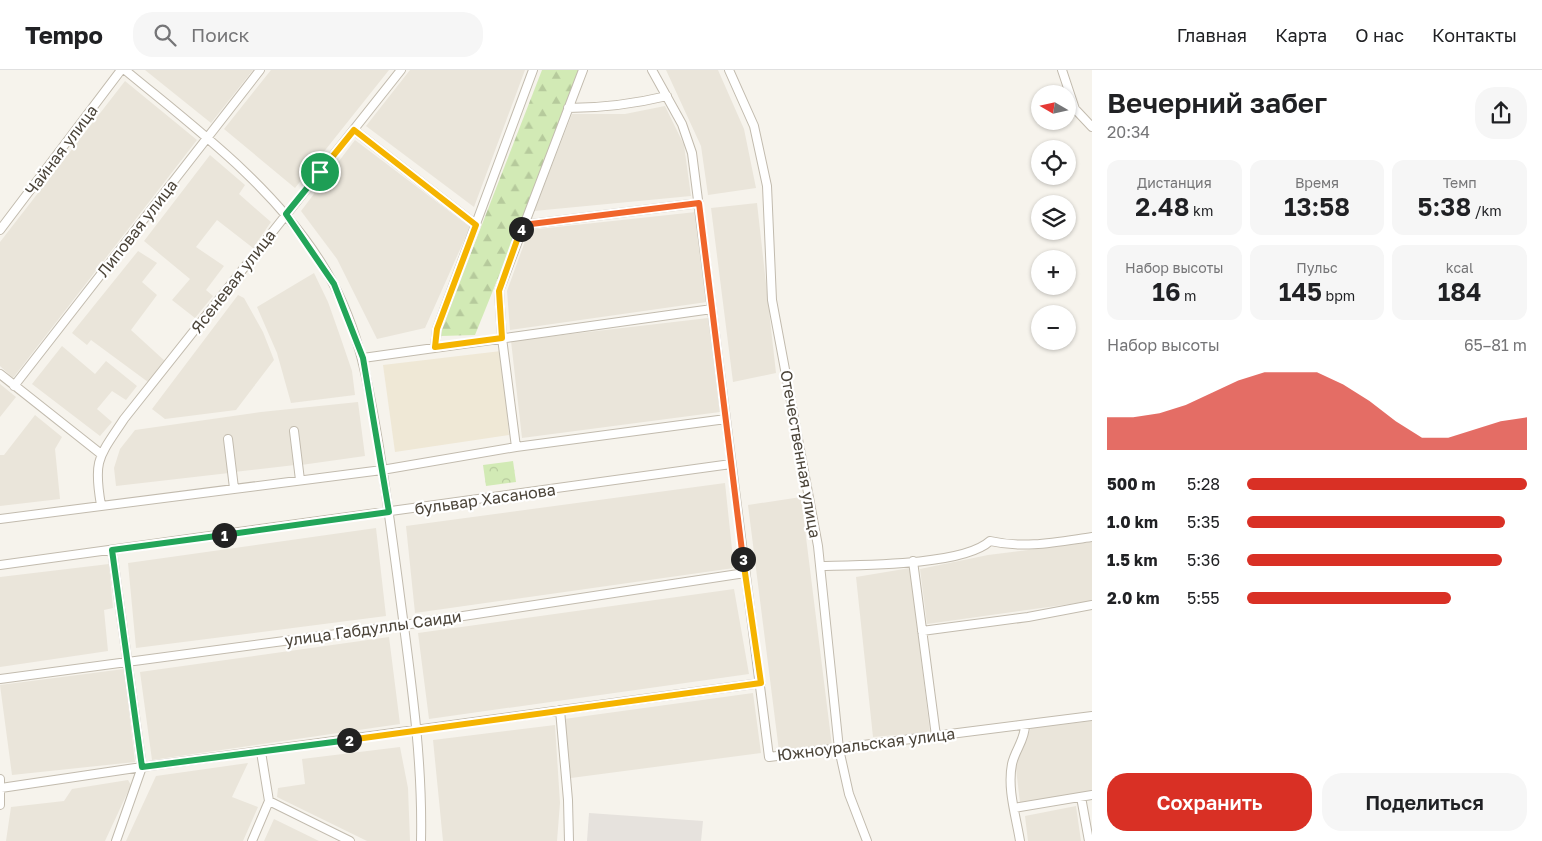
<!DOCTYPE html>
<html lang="ru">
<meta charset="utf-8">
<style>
:root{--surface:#fff;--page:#f6f6f6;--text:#202124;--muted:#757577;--line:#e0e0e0;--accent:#d93025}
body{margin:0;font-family:"Golos Text",sans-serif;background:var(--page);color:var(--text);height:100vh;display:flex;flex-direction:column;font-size:19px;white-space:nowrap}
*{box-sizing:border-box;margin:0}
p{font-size:16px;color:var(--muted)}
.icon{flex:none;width:28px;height:28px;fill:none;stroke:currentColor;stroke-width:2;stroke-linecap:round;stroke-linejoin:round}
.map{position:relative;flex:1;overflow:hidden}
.panel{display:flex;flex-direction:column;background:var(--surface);width:450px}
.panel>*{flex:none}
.needle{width:32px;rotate:279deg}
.controls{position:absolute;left:1031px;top:15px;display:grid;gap:10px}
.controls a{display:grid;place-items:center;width:45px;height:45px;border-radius:50%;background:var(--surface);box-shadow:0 1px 4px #0004;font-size:25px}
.pin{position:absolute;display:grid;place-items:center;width:42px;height:42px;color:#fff;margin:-21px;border:2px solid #fff;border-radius:50%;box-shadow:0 1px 5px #0007}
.km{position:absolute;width:25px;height:25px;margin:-12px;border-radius:50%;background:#222;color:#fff;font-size:14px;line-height:25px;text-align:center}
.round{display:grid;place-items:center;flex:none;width:52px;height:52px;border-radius:20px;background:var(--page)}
.summary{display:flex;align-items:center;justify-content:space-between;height:85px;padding:0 15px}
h1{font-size:28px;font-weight:600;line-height:38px}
.figures{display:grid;grid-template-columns:repeat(3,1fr);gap:8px;height:85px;padding:5px 15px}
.figures div{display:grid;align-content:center;border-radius:12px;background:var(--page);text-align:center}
.figures b{font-size:25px;font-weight:600}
.figures small{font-size:14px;font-weight:400}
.figures p{font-size:14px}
.chart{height:140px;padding:10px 15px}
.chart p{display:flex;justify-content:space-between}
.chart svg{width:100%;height:90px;margin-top:5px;fill:var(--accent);opacity:.7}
.primary-button{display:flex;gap:10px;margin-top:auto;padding:10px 15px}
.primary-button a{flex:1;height:58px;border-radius:20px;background:var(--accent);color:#fff;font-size:20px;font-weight:600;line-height:58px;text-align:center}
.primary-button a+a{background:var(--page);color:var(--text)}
ul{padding:0 15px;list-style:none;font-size:16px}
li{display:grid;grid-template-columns:80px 60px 1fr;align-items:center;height:38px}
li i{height:12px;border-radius:6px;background:var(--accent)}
header{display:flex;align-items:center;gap:30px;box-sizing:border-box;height:70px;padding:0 25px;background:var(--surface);border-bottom:1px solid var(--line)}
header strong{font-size:24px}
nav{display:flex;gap:28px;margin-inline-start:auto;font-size:18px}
.search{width:350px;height:45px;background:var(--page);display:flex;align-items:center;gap:12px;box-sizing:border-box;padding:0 18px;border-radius:20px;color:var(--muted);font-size:19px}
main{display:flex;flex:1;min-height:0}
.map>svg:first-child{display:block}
</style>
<header>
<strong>Tempo</strong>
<div class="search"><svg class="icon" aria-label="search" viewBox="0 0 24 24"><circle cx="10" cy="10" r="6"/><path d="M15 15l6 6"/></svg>Поиск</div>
<nav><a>Главная</a><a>Карта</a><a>О нас</a><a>Контакты</a></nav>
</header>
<main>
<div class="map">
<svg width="1092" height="771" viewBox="0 0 1092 771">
<defs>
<pattern id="forest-firs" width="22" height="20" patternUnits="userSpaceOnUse" patternTransform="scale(1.25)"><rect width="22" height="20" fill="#d2eab5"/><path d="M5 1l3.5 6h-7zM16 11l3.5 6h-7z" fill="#b6ca9c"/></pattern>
<pattern id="park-crowns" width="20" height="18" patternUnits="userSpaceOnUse" patternTransform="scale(1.25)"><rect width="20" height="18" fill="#d2eab5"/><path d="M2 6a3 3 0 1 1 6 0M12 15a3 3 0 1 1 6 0" fill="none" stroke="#b6ca9c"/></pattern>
</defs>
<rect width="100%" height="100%" fill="#f6f3ec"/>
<path fill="#eae5da" d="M145 0H253L211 53Z
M271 0H389L295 118 224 59Z
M410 0H525L474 137 366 56Z
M666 0H718L744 59 756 118 708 125 701 76Z
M125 11 197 70 13 308 0 296V172Z
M665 36 684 75 691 126 534 141 572 44H625Z
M355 70 470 157 425 258 377 269 337 189 301 141Z
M210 85 245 115 239 124 271 152 253 178 217 150 196 177 224 196 206 220 213 226 195 248 172 230 190 209 144 171Z
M757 133 776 303 733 312 711 138Z
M696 142 707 232 510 260 507 221 529 160Z
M138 181 157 193 142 212 157 225 131 260 166 292 148 312 91 270 87 275 72 263Z
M314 203 328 232 339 263 352 301 355 325 291 333 277 283 257 237Z
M238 225 244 228 263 262 274 290 236 340 165 349 152 339Z
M708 248 720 342 522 368 511 271Z
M62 276 95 304 106 291 137 316 126 330 112 321 97 339 112 352 100 366 32 314Z
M0 314 16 327 0 347Z
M358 332 365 386 301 395 296 357H291L295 395 234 402 229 365H225L229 403 116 416 114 398 120 379 135 360 261 342Z
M35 345 62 367 55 379 60 429 0 436V385H4Z
M725 413 734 498 415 543 406 456Z
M801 427 832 676 779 681 748 435Z
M376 458 386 546 136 578 128 493Z
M1092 472V531L927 554 920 499 988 485Z
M109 494 113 538 104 540 108 581 0 597V507Z
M910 498 930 662 873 667 856 507Z
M734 519 749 604 429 649 418 563Z
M389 567 400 654 152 690 140 602Z
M124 599 135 692 12 705 0 615Z
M753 623 761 683 571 708 564 649Z
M1092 651V721L1020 733 1015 690 1031 658Z
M555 655 560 733 557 771H443L433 670Z
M400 677 408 718 410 771H367L277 727 278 718 305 714 302 689Z
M248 693 232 727 258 737 243 771H126L156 706Z
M128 710 131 715 105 771H6L11 737 64 731 72 719Z
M1076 736 1081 771H1028L1025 746Z
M274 749 319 771H264Z"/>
<path fill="#e6e2dd" d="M589 743 703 751 701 771H587Z"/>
<path fill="#efe8d6" d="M501 281 509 365 395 382 383 295Z"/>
<path fill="url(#forest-firs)" d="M542 0H582L475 265 441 266V260Z"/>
<path fill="url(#park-crowns)" d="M513 391 516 412 486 416 483 395Z"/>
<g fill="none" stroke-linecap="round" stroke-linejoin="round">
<defs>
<path id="minor" d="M125 0C195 58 271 114 320 191 358 250 368 310 379 377 386 421 392 466 398 511 409 597 423 684 421 771
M652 0 682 54 692 83 769 687 1092 646
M729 0 754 56 767 116 772 230 818 476 839 679 849 724 867 771
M1062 0 1075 39 1092 57
M568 38C602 38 634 34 667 26
M354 60 476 155
M523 155 699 133
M0 160 121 0
M435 277 437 259 533 0
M363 288 712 239
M0 304 101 384
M14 316 260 0
M294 361 300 410
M228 369 234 418
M516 377 502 268 499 221 583 0
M101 435C93 389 99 387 124 349L401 0
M0 449 382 400 516 377 726 349
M112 480 142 697 116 771
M913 491 936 666
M0 495 731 394
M820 496C858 495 963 496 990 471 1025 479 1057 472 1092 467
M922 561 1028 547 1092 535
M0 609 404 555 745 503
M560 640 568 730 569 771
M0 709V735
M1 718 142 697 761 613
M1081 727 1089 771
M269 731 350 771
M1014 738 1092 725
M252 771 269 731 261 682
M1020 771C1016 746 1007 719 1012 694 1015 680 1025 670 1025 655"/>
</defs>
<use href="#minor" stroke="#c2bbae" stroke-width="10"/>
<use href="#minor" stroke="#fff" stroke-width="8"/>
</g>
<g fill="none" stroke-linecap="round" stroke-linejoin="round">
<defs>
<path id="split-1" d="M224 465 389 442 363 288 334 214 286 144 320 102"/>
<path id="split-2" d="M224 465 112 480 142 697 349 670"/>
<path id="split-3" d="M349 670 761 613 743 489"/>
<path id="split-4" d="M521 159 523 155 699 133 743 489"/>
<path id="split-5" d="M320 102 354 60 476 155 437 259 435 277 502 268 499 221 521 159"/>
</defs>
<use href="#split-1" stroke="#fff" stroke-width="10"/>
<use href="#split-2" stroke="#fff" stroke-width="10"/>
<use href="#split-3" stroke="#fff" stroke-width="10"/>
<use href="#split-4" stroke="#fff" stroke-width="10"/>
<use href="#split-5" stroke="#fff" stroke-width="10"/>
<use href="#split-1" stroke="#22a559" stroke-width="6"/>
<use href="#split-2" stroke="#22a559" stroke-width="6"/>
<use href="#split-3" stroke="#f5b400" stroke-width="6"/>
<use href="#split-4" stroke="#f0652b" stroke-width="6"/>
<use href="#split-5" stroke="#f5b400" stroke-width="6"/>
</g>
<g text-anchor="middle" stroke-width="4.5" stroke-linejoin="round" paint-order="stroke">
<g font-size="16" fill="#4b4439" stroke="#fff">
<text transform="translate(61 80) rotate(-53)" y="6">Чайная улица</text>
<text transform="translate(137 158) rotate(-52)" y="6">Липовая улица</text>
<text transform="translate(233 211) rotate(-52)" y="6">Ясеневая улица</text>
<text transform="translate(801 384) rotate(80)" y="6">Отечественная улица</text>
<text transform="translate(485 429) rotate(-8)" y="6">бульвар Хасанова</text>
<text transform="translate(373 558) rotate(-8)" y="6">улица Габдуллы Саиди</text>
<text transform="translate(866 674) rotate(-7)" y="6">Южноуральская улица</text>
</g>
</g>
</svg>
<div class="controls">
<a><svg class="needle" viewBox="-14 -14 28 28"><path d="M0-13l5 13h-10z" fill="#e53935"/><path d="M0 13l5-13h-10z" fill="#757577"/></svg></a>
<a><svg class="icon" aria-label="locate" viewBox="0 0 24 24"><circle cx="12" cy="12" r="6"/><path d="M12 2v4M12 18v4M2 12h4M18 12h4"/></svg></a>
<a><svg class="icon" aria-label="layers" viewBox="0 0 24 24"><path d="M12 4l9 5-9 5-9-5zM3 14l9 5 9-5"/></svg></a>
<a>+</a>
<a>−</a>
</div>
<div class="pin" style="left:320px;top:102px;background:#1e9e55"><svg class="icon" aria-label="arrive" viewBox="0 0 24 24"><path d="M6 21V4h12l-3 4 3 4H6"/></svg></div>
<b class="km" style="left:224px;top:465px">1</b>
<b class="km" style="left:349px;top:670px">2</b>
<b class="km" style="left:743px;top:489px">3</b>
<b class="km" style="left:521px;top:159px">4</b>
</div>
<section class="panel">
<div class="summary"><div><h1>Вечерний забег</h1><p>20:34</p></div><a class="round"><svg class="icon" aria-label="share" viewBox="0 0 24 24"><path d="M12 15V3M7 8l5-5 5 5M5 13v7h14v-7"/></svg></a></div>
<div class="figures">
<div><p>Дистанция</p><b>2.48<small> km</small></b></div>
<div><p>Время</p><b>13:58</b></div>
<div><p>Темп</p><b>5:38<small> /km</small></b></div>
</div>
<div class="figures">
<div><p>Набор высоты</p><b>16<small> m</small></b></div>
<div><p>Пульс</p><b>145<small> bpm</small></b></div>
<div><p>kcal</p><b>184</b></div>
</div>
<div class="chart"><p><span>Набор высоты</span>65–81 m</p>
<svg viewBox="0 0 160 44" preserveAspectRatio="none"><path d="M0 44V28L10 28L20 26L30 22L40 16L50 10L60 6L70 6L80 6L90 12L100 20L110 30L120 38L130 38L140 34L150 30L160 28V44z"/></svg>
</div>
<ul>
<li><b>500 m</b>5:28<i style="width:100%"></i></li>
<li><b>1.0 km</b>5:35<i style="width:92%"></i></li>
<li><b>1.5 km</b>5:36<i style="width:91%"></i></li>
<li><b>2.0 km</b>5:55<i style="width:73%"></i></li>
</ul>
<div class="primary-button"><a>Сохранить</a><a>Поделиться</a></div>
</section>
</main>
